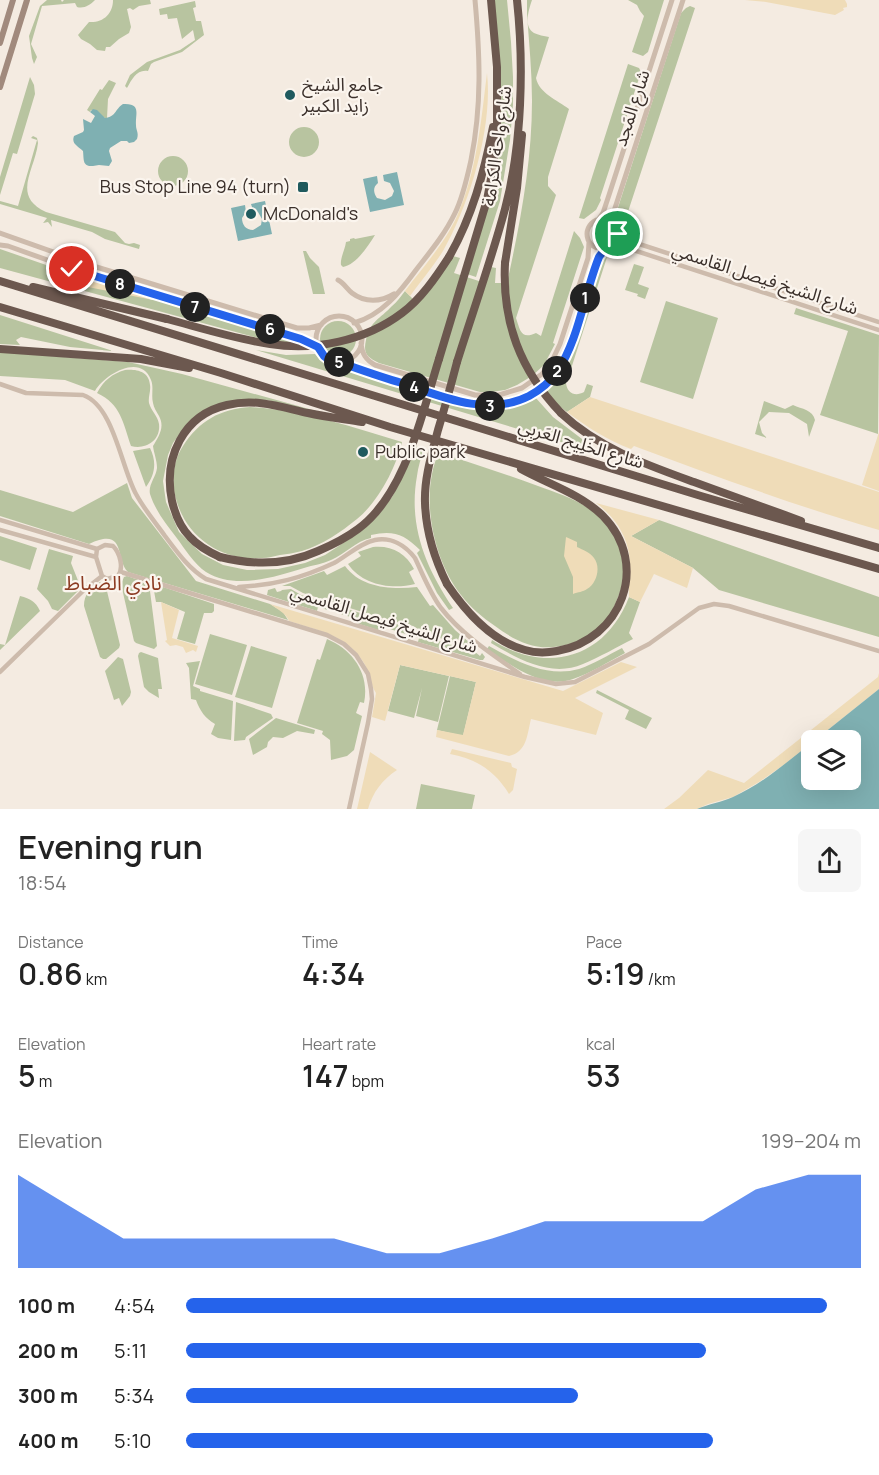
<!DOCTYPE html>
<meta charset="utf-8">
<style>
:root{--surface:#fff;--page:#f6f6f6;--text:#222;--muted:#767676;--accent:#2563eb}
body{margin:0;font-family:Manrope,"Noto Sans Arabic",sans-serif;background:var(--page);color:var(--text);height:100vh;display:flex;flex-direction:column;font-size:22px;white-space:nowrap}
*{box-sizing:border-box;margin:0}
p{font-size:20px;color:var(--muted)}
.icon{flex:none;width:33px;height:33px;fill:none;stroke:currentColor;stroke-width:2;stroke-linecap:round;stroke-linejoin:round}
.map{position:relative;height:809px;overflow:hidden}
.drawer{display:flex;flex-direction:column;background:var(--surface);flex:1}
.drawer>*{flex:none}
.tools{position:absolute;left:801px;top:730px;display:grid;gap:12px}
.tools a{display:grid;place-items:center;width:60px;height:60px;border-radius:9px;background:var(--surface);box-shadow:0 6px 24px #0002;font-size:30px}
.pin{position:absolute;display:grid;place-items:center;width:51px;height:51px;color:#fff;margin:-26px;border:3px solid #fff;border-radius:50%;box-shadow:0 2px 6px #0007}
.km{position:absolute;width:30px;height:30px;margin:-15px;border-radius:50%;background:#222;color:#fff;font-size:16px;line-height:30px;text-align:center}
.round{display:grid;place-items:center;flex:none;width:63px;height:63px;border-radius:9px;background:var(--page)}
.head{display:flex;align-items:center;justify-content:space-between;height:102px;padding:0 18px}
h1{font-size:33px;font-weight:600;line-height:45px}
.figures{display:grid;grid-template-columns:repeat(3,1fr);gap:9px;height:102px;padding:6px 18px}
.figures div{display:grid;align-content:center}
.figures b{font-size:30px;font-weight:600}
.figures small{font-size:16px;font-weight:400}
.figures p{font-size:16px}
.chart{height:168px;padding:12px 18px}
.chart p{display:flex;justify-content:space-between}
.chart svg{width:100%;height:108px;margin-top:6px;fill:var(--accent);opacity:.7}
ul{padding:0 18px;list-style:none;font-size:20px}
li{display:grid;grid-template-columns:96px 72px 1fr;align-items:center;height:45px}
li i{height:15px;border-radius:8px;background:var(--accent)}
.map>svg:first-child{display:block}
</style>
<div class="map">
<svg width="879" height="809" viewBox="0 0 879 809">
<rect width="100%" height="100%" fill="#f4ebe1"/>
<path fill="#b8c4a0" d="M47 0H61L62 2 64 0H95C90 5 84 9 77 7L75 3 42 6 31 44 37 57 34 64 32 58 29 36 40 6Z
M113 0H150L151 4 139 6 133 10 130 8 127 9 131 27 129 33 119 39 110 47H106L105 51 97 50 90 44 81 39 78 35 89 22C103 23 113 14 113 0Z
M494 0H507L511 42 513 77V105L510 140 500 201 476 277 467 274 488 199 500 105 501 77Z
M527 0H532C529 9 523 27 534 33 538 35 544 36 549 37L536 78C539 93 557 100 569 109L548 177V186L556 195 516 318C520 330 521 340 536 333L541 336 574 231 580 238 584 247 553 343 555 344 544 365 532 376 517 385 505 390 491 392H480L379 363C367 357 363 354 366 340 370 321 380 319 392 306 397 302 401 296 405 291L417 303 453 256 460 258 454 273 485 283 491 267 496 268 495 283H507C520 224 532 162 532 101 532 72 529 43 527 14Z
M628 0H664L648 52 643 56 632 52 644 16 640 11 637 5Z
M195 1 196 7 193 8 196 21H201L204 35 182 52 154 62 151 64 148 71C137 69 132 79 127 88L125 86 130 75 147 62 180 50 195 40 193 30 182 39 177 18 168 19 167 14 160 15 159 9Z
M690 6 695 8 620 236 615 234 612 226 681 13 686 8Z
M628 64 639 68 641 72 600 198 601 200 596 210 584 219 579 218Z
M30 77 34 85 35 94 17 154 13 153 0 195V177Z
M109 80 116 83 108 99 107 118H105L91 110 90 112 87 110 100 89 102 90Z
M289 142a15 15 0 1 1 30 0a15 15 0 1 1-30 0Z
M33 136 37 138 38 143C35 170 11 196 46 212L115 232 125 243 129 244 134 243 140 245 139 249 105 239 92 232 51 220 52 227 48 222 43 223 47 218 0 204V201L18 206 37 140 31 138Z
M158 171a15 15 0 1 1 30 0a15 15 0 1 1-30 0Z
M375 235C368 246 357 264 343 267L341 265C340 258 345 250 346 242L350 241V239L354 238 355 239Z
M613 247 615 249 614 252 609 251 569 375 566 383C567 393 575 397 584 392L587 384 593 386 590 397 567 412 559 406 544 390 552 382 564 365 600 259 609 248Z
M0 249 75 275 74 279 69 278 153 300 158 299 292 339 301 343 278 342 265 340 0 268Z
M303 251H306L310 258 319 267 325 294H313Z
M634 264 644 267 638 284 649 288 645 299 637 296 638 294 625 290Z
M666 301 718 318 693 399 640 382Z
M796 308 879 335 878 434 820 415 848 331 794 314Z
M0 315 113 351 70 347 21 337 16 340 20 345 0 344Z
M320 339a18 18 0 1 1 36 0a18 18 0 1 1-36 0Z
M256 350 286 355 315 354C321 363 331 366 341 366L464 405 486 409 504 408 524 402 535 397 553 417 582 439 588 450Z
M0 352 128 362 182 374 338 417 267 400 197 415 186 425 173 443 168 455 163 481 166 502 179 532 202 554 223 565 247 570 278 569 305 563 325 555 360 532 380 513 392 497 400 482 415 446 424 449C421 458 418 467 417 476 408 526 426 568 453 608L449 610 437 593 417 553 420 550C404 534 393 530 371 535V538C356 541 345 554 331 560 323 564 313 565 304 568 275 577 235 590 206 572 194 564 185 549 176 537 166 524 155 510 150 494 148 485 156 477 157 468 157 460 154 454 153 446 159 436 165 427 159 416 156 411 154 408 153 403 151 395 154 387 151 380 141 353 105 374 95 391L65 380 0 376Z
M125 370C136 369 149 371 150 385 151 391 148 397 149 403 151 411 158 416 159 424 161 441 145 450 131 446 123 423 121 404 97 393 104 380 112 374 125 370Z
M764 401 785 409 793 405C802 409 813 410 815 420L809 437 807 424 789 413 769 412 759 422 762 433 767 438 755 434Z
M250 407C302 410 353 427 402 442 396 468 378 502 357 519 341 532 322 545 302 551 295 553 287 554 280 555 274 556 268 558 262 558 222 562 186 537 176 499 171 482 173 461 183 446 199 421 220 409 250 407Z
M150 448C157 462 155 475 146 487L133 451Z
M438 452C472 463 505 474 538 486 554 492 574 498 588 508 601 517 607 525 615 538 617 541 621 545 623 549 624 553 623 559 624 563 625 581 623 585 616 602 607 628 581 645 553 647 532 649 512 639 495 626 483 618 470 607 461 595 437 565 424 513 432 474 433 467 436 460 438 452Z
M127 483 132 498 196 581 270 604 283 612 288 620 128 572C115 560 127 526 89 544L0 516V490L73 512Z
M659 520 879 597V637L719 590 693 568 631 536Z
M0 536 37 548 30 570 0 560Z
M373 547C391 545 406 553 414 569L409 572 415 584C392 590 362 585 348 564L361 556 358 552Z
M49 549 73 556 71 563 81 588 58 611 52 609 48 601 37 589Z
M345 566C361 588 392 590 417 587L430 606 433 605 455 630 478 650 427 634 413 626 381 618 303 593 290 586H282L324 571 327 575Z
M127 576C137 580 145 580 150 591L157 646 154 649 136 643 134 641 121 584 124 577Z
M100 582 103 583 106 587 120 645 119 648 106 659H103L100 657 84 606C84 594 90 589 100 582Z
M160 586 214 604V611L212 613H204L195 644 177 639 185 612 161 602H156L154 591 156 587Z
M275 588 277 592 281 591 282 590 291 589 301 595 410 628 432 639 475 652 480 656 482 653 485 657 483 660H480L418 642 419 638 380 626 378 630 356 623 357 619 318 607 317 611 267 595 268 590Z
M20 596C31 599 35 601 40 611L0 650V644L5 645Z
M629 597 640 602 629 633 633 639C617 647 600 657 583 664 551 678 518 659 491 643L492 640C547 675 606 658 629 597Z
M210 634 247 645 232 695 195 684Z
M327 639C353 650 370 674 364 703L360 702 356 713 362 716 354 750 347 756 331 760 330 740 322 734 323 731 297 723 317 659 320 660Z
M251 646 287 657 272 708 235 697Z
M489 646C516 661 547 678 579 669 594 664 608 655 622 648L625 653C608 662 591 673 573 679 543 690 510 665 487 649Z
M141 652 158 658 162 689H158L159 698 149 692 144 687 138 656 139 653Z
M118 657 123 659 131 692 130 696 122 706 119 698 114 700 105 671Z
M200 661 193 686 200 689V691L233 701 231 740 218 738 211 734 215 724C205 718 200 711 196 700L191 699 189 668 186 663Z
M400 665 449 676 438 722 416 716 422 688 414 718 388 711Z
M450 676 476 682 463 736 437 730Z
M597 690 652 718 646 729 625 719 629 710 596 693Z
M236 702 271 714 273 718 246 737 245 740 234 741Z
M276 718 315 730 314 734 297 731 283 738 273 737 268 742 267 747 253 755 249 739Z
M421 784 475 795 472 809H416Z"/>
<path fill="#efdcb8" d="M745 0H845L847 4V7L843 8 844 10 835 15 766 2Z
M487 73C493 127 470 204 443 251 433 267 421 281 410 296L405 291C423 267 445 243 457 216 477 171 481 121 487 73Z
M75 275 158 299 153 300 73 284 68 277 74 279Z
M590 397 879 492V530C796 506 715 476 634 446L631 449C607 440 587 427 567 412Z
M879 432V491L862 485Z
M596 503 659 520 631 536 693 568 687 588 654 574 640 602 629 597C628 581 632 564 628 549 624 530 611 514 596 503Z
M566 537 577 542V547C583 550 590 552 594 558 601 567 597 583 587 589 583 592 578 592 573 594V577L564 556Z
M161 602 179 610 172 638 198 646 196 652 193 650 186 653 183 647 176 645 170 646 165 641 167 640Z
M270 604 563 691 621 662 637 667 575 698 603 713 596 735 531 719C527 735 527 752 509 756L436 737 437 730 463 735 476 682 400 665 385 721 372 717 376 693C370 684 370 673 364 663 347 635 319 631 289 621 286 613 277 609 270 604Z
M879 673V689L814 741H812L811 743 785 764 759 782 733 797 708 804 697 809H664L679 798 708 770 744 783 878 677Z
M452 749 511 763 512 767 517 769 513 790 509 794C495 771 477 759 450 754Z
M370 752 397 770C382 780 373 792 368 809H357Z"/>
<path fill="#7fb0b2" d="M123 104C142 103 135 114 136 125 136 131 139 132 137 139L134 142 129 143 127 141H121L110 148 109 151 112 161 109 166C106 166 102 165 99 165 97 165 95 166 93 166 82 167 84 159 83 151 78 146 71 144 74 136L83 132 84 130 83 119 91 123 95 116 90 112 93 109 97 110 105 118C116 117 115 109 123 104Z
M397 172 404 205 370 212 363 179 377 176 378 183C373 187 373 192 377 198L385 200 392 196 394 191 390 183 384 181 383 175Z
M265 201 272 234 238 241 231 208 245 205 246 212 242 218C242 225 246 230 253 230L261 225 262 219 258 212 253 210 251 204Z
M879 689V809H697C709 804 722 802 733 797 762 784 787 762 811 743L812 780H850V741H814Z"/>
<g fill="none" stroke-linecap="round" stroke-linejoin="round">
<path stroke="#cdbbac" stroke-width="4.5" d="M616 232 630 241 879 322
M609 247H624L879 330
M0 384 26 393 83 395C114 406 121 467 136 494 144 509 155 522 165 536 177 552 189 569 206 579L525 677 556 684 575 682 649 644 699 608 714 604 729 606 879 651
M0 520 97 549 105 545 113 546C120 553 124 568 118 576L107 579 102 576 96 557 97 549
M0 530 96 557
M121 572 327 635 344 644 356 655 368 674 371 689 372 699 368 723 349 809
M239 587C275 585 302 578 334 563 347 556 360 543 375 540 391 537 405 545 415 558 423 575 430 593 441 608 462 635 493 655 520 674
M0 672 83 591 102 576"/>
<path stroke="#cdbbac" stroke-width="5" d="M587 234a15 15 0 1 1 30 0a15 15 0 1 1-30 0Z
M598 220 603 213 609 195 672 0
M614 226 613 218 614 211 683 0
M0 233 90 265 297 328H309L321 325
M0 245 8 246 81 272 295 337 313 344
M338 280C344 283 347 289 352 293 365 303 381 302 394 294
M316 339a23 23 0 1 1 46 0a23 23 0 1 1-46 0Z
M354 323C382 315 400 292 416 270 430 252 445 234 455 213 463 197 467 178 471 160 482 105 480 56 475 0
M361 343C362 354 366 360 375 365L475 395H499L522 388 542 374 552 361 560 344 588 258 589 242
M338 362 418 389 475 405 495 406 505 404 524 398 545 385 556 374 561 366 569 348 598 261 606 248"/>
<path stroke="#a18a7d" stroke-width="6" d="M0 43 13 0
M0 87 27 0"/>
<path stroke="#6c584f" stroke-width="8" d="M449 257C472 217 484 173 493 127
M505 263 517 188 522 135
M0 281 701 496 879 548
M33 287 167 319
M0 307 221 373 390 427 879 569
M0 349 141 359 189 368
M439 359 487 200 493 168 497 128V67L491 0
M457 362C473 311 491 261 505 209 522 146 524 65 517 0
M561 413C598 448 647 465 694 482 725 493 755 504 785 515L801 521
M220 557C209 552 198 546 190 537 180 527 175 514 172 501 163 458 183 415 227 405 256 398 281 407 308 413 326 417 344 419 362 422
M447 584C466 612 491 641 525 650 535 653 546 653 557 651 621 640 651 565 603 516 581 494 548 484 521 469"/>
<path stroke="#6c584f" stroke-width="8" d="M505 263C502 322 520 370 561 413
M167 319C201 328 235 339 270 344 315 351 365 341 402 313 421 299 436 277 449 257
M220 557C252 565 287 565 318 551 332 545 346 538 358 529 406 494 422 413 439 359
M447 584C434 558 426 532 425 503 424 478 432 453 438 430 445 407 451 385 457 362"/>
</g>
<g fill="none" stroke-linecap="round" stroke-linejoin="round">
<defs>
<path id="route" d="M72 269 301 339 318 347 324 356 328 359C335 362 343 363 350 366 367 372 384 378 402 383 442 397 488 417 529 396 540 390 550 382 557 372 579 339 584 294 599 257 605 247 616 245 616 232L618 234"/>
</defs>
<use href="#route" stroke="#fff" stroke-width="12"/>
<use href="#route" stroke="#2563eb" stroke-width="8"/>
</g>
<g fill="#1f5a5e" stroke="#fbf5ee" stroke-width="2">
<circle cx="290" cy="95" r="6"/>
<rect x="297" y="181" width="12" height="12" rx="3"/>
<circle cx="251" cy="214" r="6"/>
<circle cx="363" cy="452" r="6"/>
</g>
<g text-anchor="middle" stroke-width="4.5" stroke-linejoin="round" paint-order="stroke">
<g font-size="18" fill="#3b302b" stroke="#fbf5ee" text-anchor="start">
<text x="302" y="91">جامع الشيخ<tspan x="302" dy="21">زايد الكبير</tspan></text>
<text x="291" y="193" text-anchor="end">Bus Stop Line 94 (turn)</text>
<text x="263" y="220">McDonald's</text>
<text x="375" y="458">Public park</text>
</g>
<g font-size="18" fill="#3b302b" stroke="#fbf5ee">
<text transform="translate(632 108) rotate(-72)" y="6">شارع المَجد</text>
<text transform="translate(497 146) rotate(-82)" y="6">شارع واحة الكرامة</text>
<text transform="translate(765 279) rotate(18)" y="6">شارع الشيخ فيصل القاسمي</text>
<text transform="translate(581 444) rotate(17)" y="6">شارع الخَلِيج العَربِي</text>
<text transform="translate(384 619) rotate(17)" y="6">شارع الشيخ فيصل القاسمي</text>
</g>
<g font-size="20" fill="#8c3b22" stroke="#fbf5ee">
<text x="113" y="590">نادي الضباط</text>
</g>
</g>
</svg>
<div class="tools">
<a><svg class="icon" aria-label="layers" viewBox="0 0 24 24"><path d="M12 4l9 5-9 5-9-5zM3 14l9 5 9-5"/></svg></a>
</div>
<div class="pin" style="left:618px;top:234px;background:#1e9e55"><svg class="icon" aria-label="arrive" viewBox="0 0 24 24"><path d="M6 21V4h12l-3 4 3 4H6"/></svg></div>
<div class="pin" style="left:72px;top:269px;background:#d93025"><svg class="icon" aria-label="check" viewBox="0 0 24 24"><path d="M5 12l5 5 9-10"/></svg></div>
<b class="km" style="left:585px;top:298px">1</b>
<b class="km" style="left:557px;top:371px">2</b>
<b class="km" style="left:490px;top:406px">3</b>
<b class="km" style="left:414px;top:387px">4</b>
<b class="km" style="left:339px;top:362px">5</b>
<b class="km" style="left:270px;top:329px">6</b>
<b class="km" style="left:195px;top:307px">7</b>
<b class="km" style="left:120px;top:284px">8</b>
</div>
<section class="drawer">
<div class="head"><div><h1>Evening run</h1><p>18:54</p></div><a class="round"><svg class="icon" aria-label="share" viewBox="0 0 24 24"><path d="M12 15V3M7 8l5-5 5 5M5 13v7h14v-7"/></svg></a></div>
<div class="figures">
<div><p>Distance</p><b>0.86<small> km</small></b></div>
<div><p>Time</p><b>4:34</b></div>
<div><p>Pace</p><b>5:19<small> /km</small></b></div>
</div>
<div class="figures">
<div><p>Elevation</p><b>5<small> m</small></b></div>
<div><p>Heart rate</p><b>147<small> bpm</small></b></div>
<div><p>kcal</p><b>53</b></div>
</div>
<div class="chart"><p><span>Elevation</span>199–204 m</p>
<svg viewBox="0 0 160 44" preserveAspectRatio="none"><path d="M0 44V6L10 19L20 32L30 32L40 32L50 32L60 32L70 38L80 38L90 32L100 25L110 25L120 25L130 25L140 12L150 6L160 6V44z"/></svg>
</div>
<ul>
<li><b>100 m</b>4:54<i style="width:95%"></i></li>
<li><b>200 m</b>5:11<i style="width:77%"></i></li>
<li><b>300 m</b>5:34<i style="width:58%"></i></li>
<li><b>400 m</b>5:10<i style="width:78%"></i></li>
</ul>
</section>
